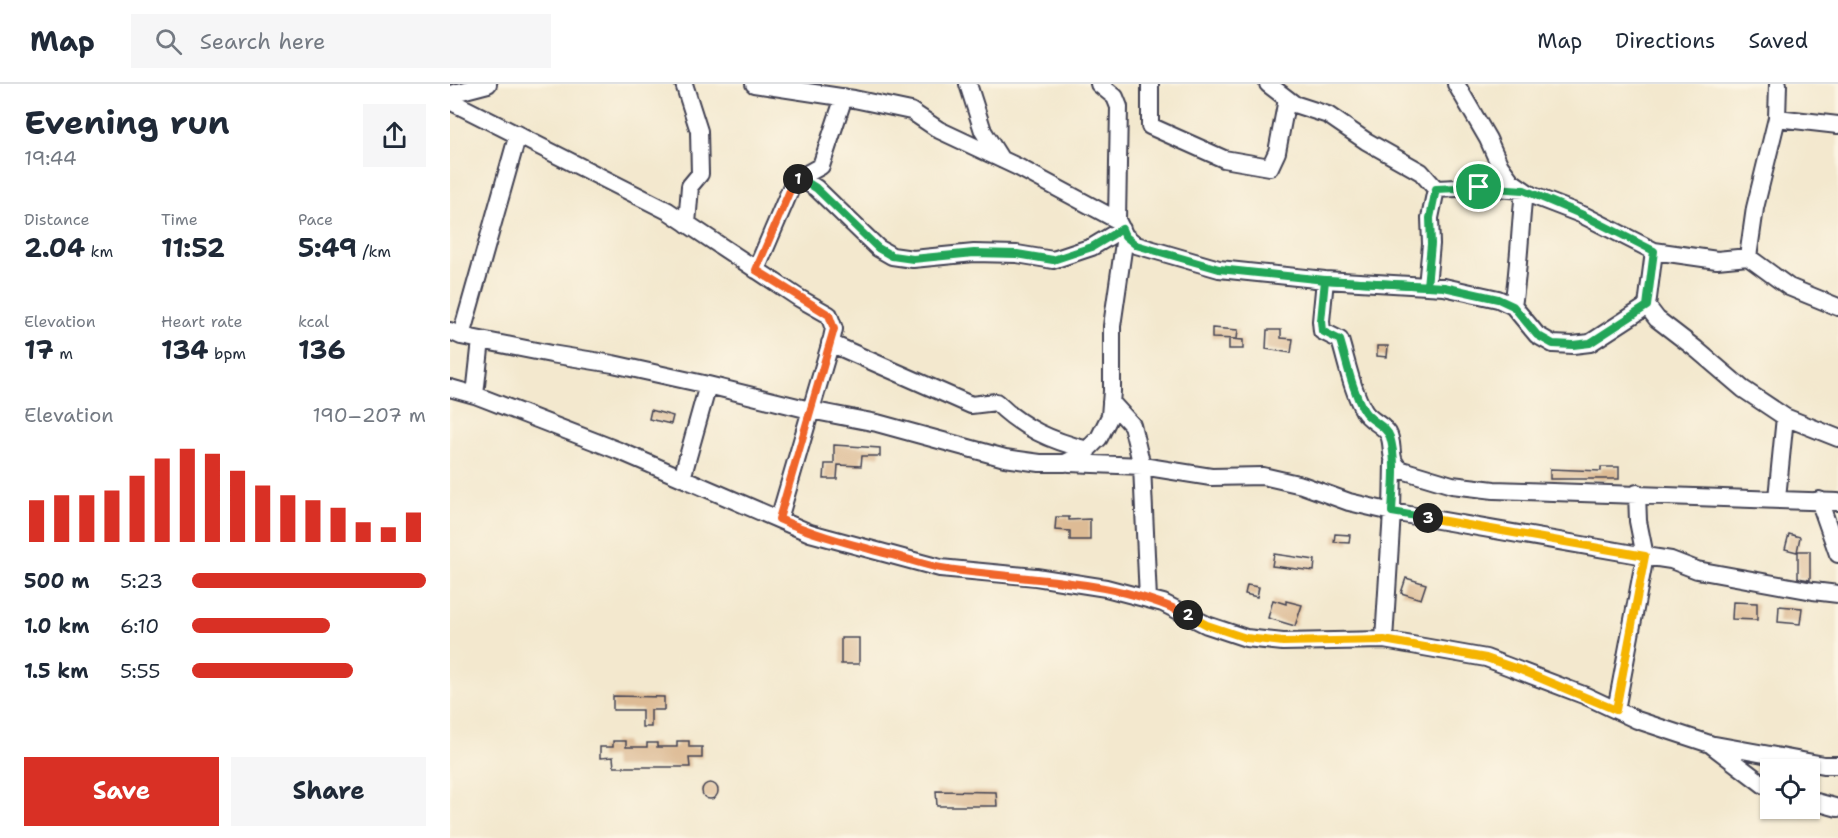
<!DOCTYPE html>
<meta charset="utf-8">
<style>
:root{--surface:#fff;--page:#f6f6f7;--text:#1f2937;--muted:#747a83;--line:#e0e1e3;--accent:#d93025}
body{margin:0;font-family:"Shantell Sans",sans-serif;background:var(--page);color:var(--text);height:100vh;display:flex;flex-direction:column;font-size:22px;white-space:nowrap}
*{box-sizing:border-box;margin:0}
p{font-size:20px;color:var(--muted)}
.icon{flex:none;width:33px;height:33px;fill:none;stroke:currentColor;stroke-width:2;stroke-linecap:round;stroke-linejoin:round}
.map{position:relative;flex:1;overflow:hidden}
.drawer{display:flex;flex-direction:column;background:var(--surface);width:450px}
.drawer>*{flex:none}
.controls{position:absolute;left:1310px;top:675px;display:grid;gap:12px}
.controls a{display:grid;place-items:center;width:60px;height:60px;border-radius:0px;background:var(--surface);box-shadow:0 2px 4px #0004;font-size:30px}
.pin{position:absolute;display:grid;place-items:center;width:51px;height:51px;color:#fff;margin:-26px;border:3px solid #fff;border-radius:50%;box-shadow:0 2px 6px #0007}
.km{position:absolute;width:30px;height:30px;margin:-15px;border-radius:50%;background:#222;color:#fff;font-size:16px;line-height:30px;text-align:center}
.round{display:grid;place-items:center;flex:none;width:63px;height:63px;border-radius:0px;background:var(--page)}
.summary{display:flex;align-items:center;justify-content:space-between;height:102px;padding:0 24px}
h1{font-size:33px;font-weight:700;line-height:45px}
.stats{display:grid;grid-template-columns:repeat(3,1fr);gap:9px;height:102px;padding:6px 24px}
.stats div{display:grid;align-content:center}
.stats b{font-size:26px;font-weight:700}
.stats small{font-size:16px;font-weight:400}
.stats p{font-size:16px}
.chart{height:168px;padding:12px 24px}
.chart p{display:flex;justify-content:space-between}
.chart svg{width:100%;height:108px;margin-top:6px;stroke:var(--accent);stroke-width:6}
.button{display:flex;gap:12px;margin-top:auto;padding:12px 24px}
.button a{flex:1;height:69px;border-radius:0px;background:var(--accent);color:#fff;font-size:24px;font-weight:700;line-height:69px;text-align:center}
.button a+a{background:var(--page);color:var(--text)}
ul{padding:0 24px;list-style:none;font-size:20px}
li{display:grid;grid-template-columns:96px 72px 1fr;align-items:center;height:45px}
li i{height:15px;border-radius:8px;background:var(--accent)}
header{display:flex;align-items:center;gap:36px;box-sizing:border-box;height:84px;padding:0 30px;background:var(--surface);border-bottom:2px solid var(--line)}
header strong{font-size:28px}
nav{display:flex;gap:33px;margin-inline-start:auto;font-size:21px}
.search{width:420px;height:54px;background:var(--page);display:flex;align-items:center;gap:15px;box-sizing:border-box;padding:0 21px;border-radius:0px;color:var(--muted);font-size:22px}
main{display:flex;flex:1;min-height:0}
.map>svg:first-child{display:block}
</style>
<header>
<strong>Map</strong>
<div class="search"><svg class="icon" aria-label="search" viewBox="0 0 24 24"><circle cx="10" cy="10" r="6"/><path d="M15 15l6 6"/></svg>Search here</div>
<nav><a>Map</a><a>Directions</a><a>Saved</a></nav>
</header>
<main>
<section class="drawer">
<div class="summary"><div><h1>Evening run</h1><p>19:44</p></div><a class="round"><svg class="icon" aria-label="share" viewBox="0 0 24 24"><path d="M12 15V3M7 8l5-5 5 5M5 13v7h14v-7"/></svg></a></div>
<div class="stats">
<div><p>Distance</p><b>2.04<small> km</small></b></div>
<div><p>Time</p><b>11:52</b></div>
<div><p>Pace</p><b>5:49<small> /km</small></b></div>
</div>
<div class="stats">
<div><p>Elevation</p><b>17<small> m</small></b></div>
<div><p>Heart rate</p><b>134<small> bpm</small></b></div>
<div><p>kcal</p><b>136</b></div>
</div>
<div class="chart"><p><span>Elevation</span>190–207 m</p>
<svg viewBox="0 0 160 44" preserveAspectRatio="none"><path d="M5 44V27M15 44V25M25 44V25M35 44V23M45 44V17M55 44V10M65 44V6M75 44V8M85 44V15M95 44V21M105 44V25M115 44V27M125 44V30M135 44V36M145 44V38M155 44V32"/></svg>
</div>
<ul>
<li><b>500 m</b>5:23<i style="width:100%"></i></li>
<li><b>1.0 km</b>6:10<i style="width:59%"></i></li>
<li><b>1.5 km</b>5:55<i style="width:69%"></i></li>
</ul>
<div class="button"><a>Save</a><a>Share</a></div>
</section>
<div class="map">
<svg width="1388" height="754" viewBox="0 0 1388 754">
<rect width="100%" height="100%" fill="#fcf5e5"/>
<filter id="ink" filterUnits="userSpaceOnUse"><feTurbulence type="fractalNoise" baseFrequency=".0167" numOctaves="2"/><feDisplacementMap in="SourceGraphic" scale="12" xChannelSelector="R" yChannelSelector="G"/><feConvolveMatrix kernelMatrix="1 2 1 2 8 2 1 2 1" color-interpolation-filters="sRGB"/></filter>
<filter id="wash" filterUnits="userSpaceOnUse"><feTurbulence type="fractalNoise" baseFrequency=".008" numOctaves="4" result="noise"/><feDisplacementMap in="SourceGraphic" scale="24" xChannelSelector="R" yChannelSelector="G"/><feGaussianBlur stdDeviation="1.35" result="paint"/><feColorMatrix in="noise" values="0 0 0 0 0 0 0 0 0 0 0 0 0 0 0 0 0 1.4 0 .05"/><feComposite in="paint" operator="in"/></filter>
<g filter="url(#wash)">
<rect width="100%" height="100%" fill="#f3e8ce"/>
<g id="blocks">
<path fill="#ddbb95" d="M762 244 788 246 787 255 762 254Z
M817 246H831V254L843 255 841 269 816 265Z
M779 255 793 256V265H779Z
M927 262H938L937 273 927 272Z
M201 326 223 332 221 340 199 335Z
M384 361 430 364V372H412L411 382 388 381 387 395H374L375 380H384Z
M1151 383H1169V395H1100V385L1151 387Z
M606 433H619V436L640 435V456H620V447L605 446Z
M885 450 900 451 899 459 884 458Z
M1339 450 1350 453 1347 468 1335 465Z
M1348 467H1360V496L1348 494Z
M824 470 865 476 864 487 822 482Z
M956 494 976 500 971 515 951 509Z
M797 501 809 503 807 513 795 510Z
M823 516 836 520V517L852 521 845 542 818 534Z
M1283 518 1307 519V536L1282 535Z
M1329 522 1352 524 1350 540 1328 538Z
M391 554H409V580H391Z
M163 612 214 613V626H201V643H192V626H163Z
M163 657H176V663H197V659H207V663H227V657H239V663H252V674H239L240 683H164L163 673 150 674V663H163Z
M252 707a8 8 0 1 1 16 0a8 8 0 1 1-16 0Z
M486 707 546 708 547 722H487Z"/>
</g>
</g>
<g filter="url(#ink)">
<use href="#blocks" fill-opacity="0" stroke="#414051" stroke-width="1.5"/>
<g fill="none" stroke-linecap="round" stroke-linejoin="round">
<defs>
<path id="minor" d="M234 0 249 47 250 90 240 102 237 140
M304 0 404 15 461 27 489 46 568 83 667 136
M518 0 533 47 550 74
M649 0 665 13 669 23 667 136 675 152 686 161 769 185 875 196 994 203 1048 215 1063 222 1087 251 1103 260 1123 261 1140 259 1197 222
M700 0V42L774 75 820 83 827 68 837 15
M818 0 844 20 878 31 916 57 971 88 986 105 1029 103 1074 106C1070 145 1069 184 1063 222
M1006 0 1038 55 1050 82 1061 97 1081 111 1133 131 1204 167 1267 176 1298 173 1339 203 1388 223
M0 10 38 0
M0 17 218 127 349 214 379 231 384 245 382 254 329 435
M1327 34 1388 41
M350 94 366 104 428 164 442 172 463 175 524 169 567 170 603 176 642 163 672 145
M1204 167 1197 222 1207 235 1246 265 1293 305 1335 333 1388 354
M1298 173 1305 124 1327 34 1328 0
M306 186 344 97 371 82 394 13
M875 196 871 237 872 247 890 256C897 279 902 306 914 327 920 337 932 340 938 349 945 361 937 378 952 386L1002 401 1044 406 1388 418
M977 202 981 160 980 134 986 105
M0 247 11 252 101 270 163 280 258 301 360 326 427 339 555 374 590 379H615L632 371 649 354 660 332 662 307V242L675 152
M11 252 68 50
M380 259 521 321 546 318C572 344 602 357 638 366
M0 304 25 311 172 368 360 449 490 484 586 493 656 504 713 519 757 541 796 554 833 558 934 556 1036 574 1136 612 1187 636 1260 660 1314 701 1320 703
M25 311 31 256
M661 318 682 341 692 382 698 515
M619 379 692 382 761 393 813 392 852 401 899 418 942 428 1195 472 1166 626
M232 394 258 301
M1187 409 1188 437 1195 472 1221 476 1247 486 1363 507 1388 510
M1327 414 1335 333
M1369 416 1388 470
M934 556 942 428 943 378
M1265 661 1374 681H1388
M1359 716 1388 724"/>
</defs>
<use href="#minor" stroke="#414051" stroke-width="20"/>
<use href="#minor" stroke="#fff" stroke-width="16"/>
</g>
</g>
<g fill="none" stroke-linecap="round" stroke-linejoin="round" filter="url(#ink)">
<defs>
<path id="split-1" d="M348 95 350 94 366 104 428 164 442 172 463 175 524 169 567 170 603 176 642 163 672 145 675 152 686 161 769 185 875 196 977 202 981 160 980 134 986 105 1029 103"/>
<path id="split-2" d="M348 95 344 97 306 186 379 231 384 245 329 435C364 451 401 460 438 470 456 474 474 481 491 484 574 497 661 493 738 531"/>
<path id="split-3" d="M738 531 757 541 796 554 833 558 934 556 1036 574 1068 585 1166 626 1195 472 978 434"/>
<path id="split-4" d="M978 434 942 428C943 404 947 376 940 353 936 341 921 338 914 327 902 306 897 279 890 256L872 247 871 237 875 196 994 203 1048 215 1063 222 1087 251 1103 260 1123 261 1140 259 1197 222 1204 167 1133 131 1074 106 1029 103"/>
</defs>
<use href="#split-1" stroke="#fff" stroke-width="12"/>
<use href="#split-2" stroke="#fff" stroke-width="12"/>
<use href="#split-3" stroke="#fff" stroke-width="12"/>
<use href="#split-4" stroke="#fff" stroke-width="12"/>
<use href="#split-1" stroke="#22a559" stroke-width="8"/>
<use href="#split-2" stroke="#f0652b" stroke-width="8"/>
<use href="#split-3" stroke="#f5b400" stroke-width="8"/>
<use href="#split-4" stroke="#22a559" stroke-width="8"/>
</g>
</svg>
<div class="controls">
<a><svg class="icon" aria-label="locate" viewBox="0 0 24 24"><circle cx="12" cy="12" r="6"/><path d="M12 2v4M12 18v4M2 12h4M18 12h4"/></svg></a>
</div>
<div class="pin" style="left:1029px;top:103px;background:#1e9e55"><svg class="icon" aria-label="arrive" viewBox="0 0 24 24"><path d="M6 21V4h12l-3 4 3 4H6"/></svg></div>
<b class="km" style="left:348px;top:95px">1</b>
<b class="km" style="left:738px;top:531px">2</b>
<b class="km" style="left:978px;top:434px">3</b>
</div>
</main>
